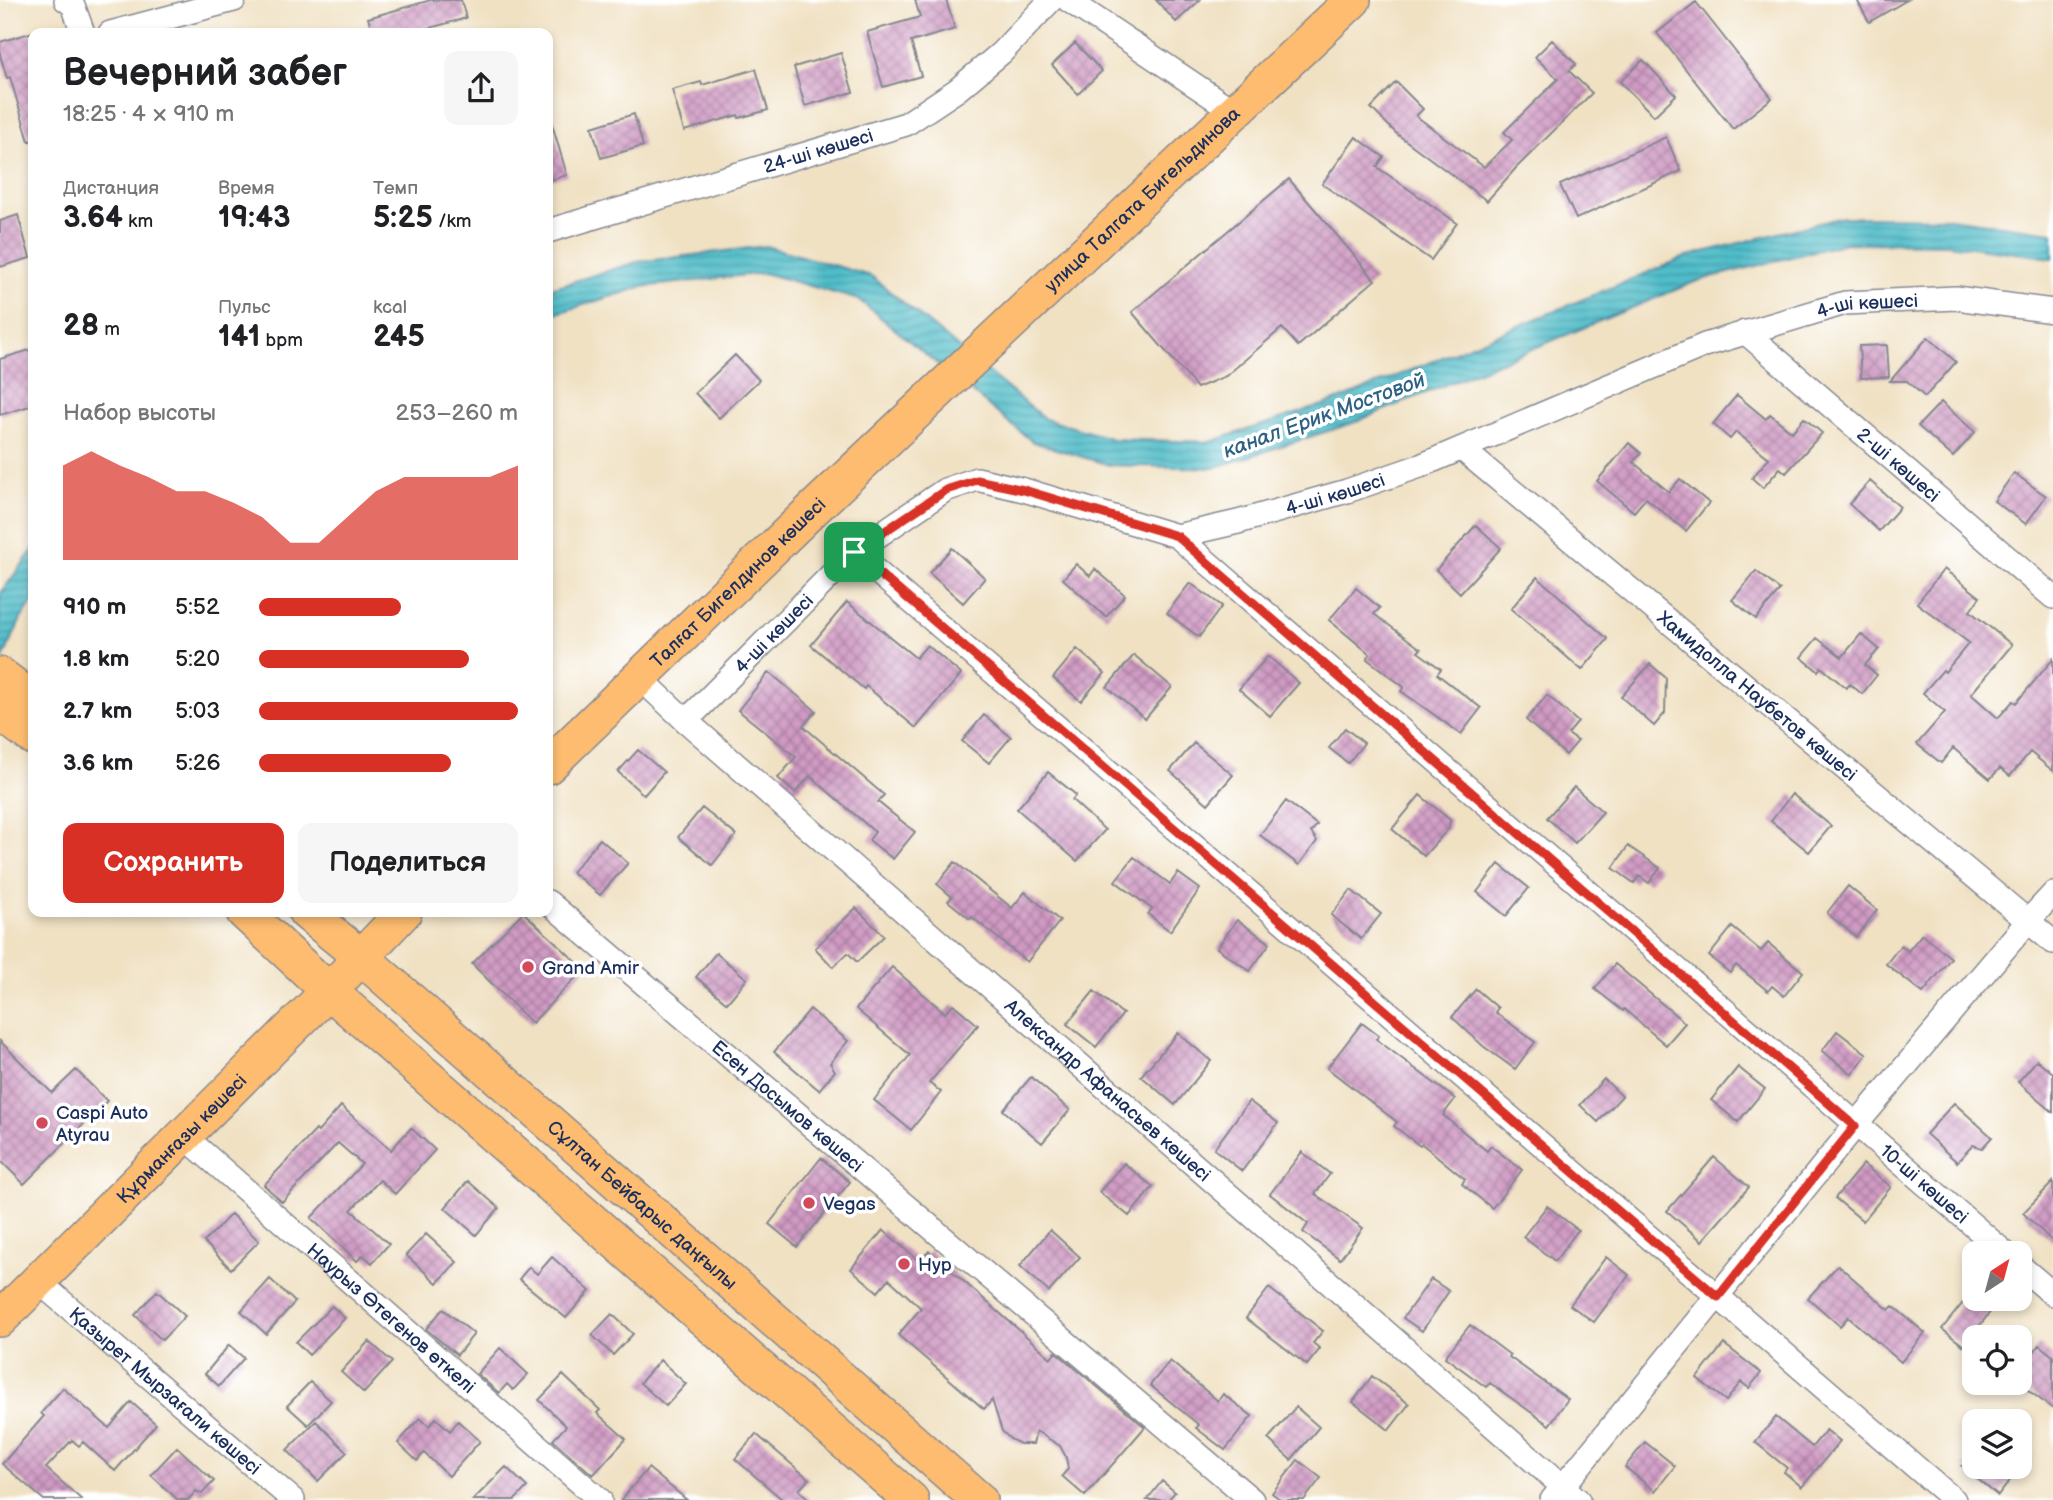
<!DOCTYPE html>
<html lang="ru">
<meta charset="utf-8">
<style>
:root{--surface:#fff;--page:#f6f6f6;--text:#202124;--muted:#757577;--accent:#d93025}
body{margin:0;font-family:"Balsamiq Sans",sans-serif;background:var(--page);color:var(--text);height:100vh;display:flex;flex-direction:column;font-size:26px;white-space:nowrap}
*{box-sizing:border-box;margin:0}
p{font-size:23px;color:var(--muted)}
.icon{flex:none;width:38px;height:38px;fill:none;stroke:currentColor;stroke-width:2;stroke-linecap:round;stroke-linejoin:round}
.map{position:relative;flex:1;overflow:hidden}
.details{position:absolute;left:28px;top:28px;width:525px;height:889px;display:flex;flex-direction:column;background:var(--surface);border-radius:14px;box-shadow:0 4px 10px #0003}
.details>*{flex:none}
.needle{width:46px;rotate:36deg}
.buttons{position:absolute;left:1962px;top:1241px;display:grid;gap:14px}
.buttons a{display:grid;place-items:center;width:70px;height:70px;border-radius:14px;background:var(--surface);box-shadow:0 4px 10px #0003;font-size:35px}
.pin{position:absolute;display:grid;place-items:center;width:60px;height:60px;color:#fff;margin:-30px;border-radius:14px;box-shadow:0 4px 10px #0006}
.round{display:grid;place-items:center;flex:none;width:74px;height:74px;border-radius:14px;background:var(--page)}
.summary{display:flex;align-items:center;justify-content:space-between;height:119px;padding:0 35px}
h1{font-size:38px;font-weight:600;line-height:52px}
.metrics{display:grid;grid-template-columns:repeat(3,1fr);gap:10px;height:119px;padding:7px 35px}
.metrics div{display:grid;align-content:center}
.metrics b{font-size:30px;font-weight:600}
.metrics small{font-size:19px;font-weight:400}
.metrics p{font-size:19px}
.chart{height:196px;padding:14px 35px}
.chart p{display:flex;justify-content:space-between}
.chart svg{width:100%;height:126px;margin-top:7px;fill:var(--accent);opacity:.7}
.primary-button{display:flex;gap:14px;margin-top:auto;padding:14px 35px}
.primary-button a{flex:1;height:80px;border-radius:14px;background:var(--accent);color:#fff;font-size:28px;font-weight:600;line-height:80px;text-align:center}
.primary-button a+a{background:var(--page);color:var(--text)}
ul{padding:0 35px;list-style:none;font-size:23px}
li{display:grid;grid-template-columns:112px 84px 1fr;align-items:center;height:52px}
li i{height:18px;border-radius:9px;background:var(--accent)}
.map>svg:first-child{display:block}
</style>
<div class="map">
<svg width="2053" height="1500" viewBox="0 0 2053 1500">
<defs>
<pattern id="water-rules" width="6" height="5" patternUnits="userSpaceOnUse" patternTransform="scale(1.75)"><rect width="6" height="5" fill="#50bdc9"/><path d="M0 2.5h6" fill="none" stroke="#429aa6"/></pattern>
<pattern id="building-cross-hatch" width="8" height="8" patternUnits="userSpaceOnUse" patternTransform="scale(1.75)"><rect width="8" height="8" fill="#d09ac3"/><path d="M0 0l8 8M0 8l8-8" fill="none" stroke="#a87ea2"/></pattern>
</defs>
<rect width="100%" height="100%" fill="#fff"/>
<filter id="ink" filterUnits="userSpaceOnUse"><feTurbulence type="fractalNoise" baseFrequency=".0143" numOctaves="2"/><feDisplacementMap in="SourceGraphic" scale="14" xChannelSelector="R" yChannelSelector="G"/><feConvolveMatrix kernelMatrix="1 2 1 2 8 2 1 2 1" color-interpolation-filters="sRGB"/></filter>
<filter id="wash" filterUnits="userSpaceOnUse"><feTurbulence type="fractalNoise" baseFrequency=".00686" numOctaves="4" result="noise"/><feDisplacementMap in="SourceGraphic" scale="28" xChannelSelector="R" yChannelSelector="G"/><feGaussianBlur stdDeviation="1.57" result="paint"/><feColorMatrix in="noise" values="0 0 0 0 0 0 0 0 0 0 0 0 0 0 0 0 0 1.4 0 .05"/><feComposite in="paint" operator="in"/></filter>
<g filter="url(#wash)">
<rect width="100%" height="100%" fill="#f0e1c3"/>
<path fill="url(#water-rules)" stroke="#367694" stroke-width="2" d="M1843 217 1950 218 2053 232V258L1948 244 1846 243 1697 281 1350 424 1213 468 1109 465 1033 442 859 300 764 273 642 287 548 316V289L637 262 766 246 871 276 1045 419 1113 439 1210 442 1341 399 1688 256Z
M33 550V601L21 619 0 665V594Z"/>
<g id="blocks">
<path fill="url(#building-cross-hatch)" d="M431 0H461L466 18 412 33H373L368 18Z
M915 0H946L955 29 911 42 921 76 883 87 867 32 920 17Z
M1156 0H1200L1176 22Z
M1857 0H1907L1869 22Z
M1696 2 1772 98 1733 129 1657 33Z
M33 32V141H29L10 77 7 78 0 55V42Z
M1552 40 1576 64 1569 71 1592 93 1516 168 1487 201 1397 134 1371 108 1396 82 1423 109 1416 116 1484 167 1512 140 1504 132 1558 79 1535 57Z
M1075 43 1102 71 1078 94 1052 65Z
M841 53 853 92 805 106 794 67Z
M1643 60 1676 95 1654 116 1620 82Z
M756 69 768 110 739 118 738 115 684 131 672 90 701 82 702 85Z
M634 114 643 146 601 158 592 127Z
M548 124H552L567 175 548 181Z
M1356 137 1384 157 1377 167 1457 223 1431 260 1322 184Z
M1666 137 1681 171 1576 219 1560 185Z
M1289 179 1375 280 1298 346 1282 328 1226 376 1197 388 1132 312Z
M18 215 30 258 0 267V221Z
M1928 337 1956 362 1925 397 1907 381H1890Z
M1887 345 1889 377 1861 378 1859 346Z
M33 349V405L0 415V359Z
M735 355 759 380 719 418 695 393Z
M1737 395 1766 419 1770 414 1792 432 1804 418 1822 433 1786 473 1780 468 1763 488 1752 478 1769 458 1736 432 1730 439 1713 424Z
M1941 402 1975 432 1953 457 1918 426Z
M1629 443 1641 453 1633 462 1669 492 1680 479 1709 503 1686 531 1646 498 1634 512 1597 481Z
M2014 473 2046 496 2026 524 1994 501Z
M1870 481 1900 507 1879 531 1849 504Z
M1476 525 1501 548 1460 593 1436 570Z
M952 548 985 578 963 603 929 573Z
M1076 564 1090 576 1095 569 1125 595 1106 617 1063 579Z
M1944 569 1980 597 1970 611 2012 645 1971 694 1998 718 2013 701 2016 703 2053 659V771L2030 752 2010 776 2000 768 1990 779 1953 748 1941 763 1917 744 1945 712 1923 693 1943 670 1945 672 1969 643 1917 603Z
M1756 571 1780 590 1756 619 1732 600Z
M1537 577 1608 639 1582 670 1511 609Z
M1190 583 1222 606 1199 637 1167 613Z
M1356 588 1380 608 1374 614 1421 649 1418 652 1441 669 1437 674 1481 708 1461 734 1401 691 1404 687 1367 659 1370 654 1329 620Z
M847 602 916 658 927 645 961 674 916 728 866 686 864 689 811 645Z
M1861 634 1879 649 1865 665 1877 675 1862 694 1850 684 1846 688 1821 667 1818 671 1801 657 1817 638 1842 657Z
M1077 649 1105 673 1081 701 1053 678Z
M1134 655 1172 687 1145 719 1107 687Z
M1268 656 1299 683 1270 716 1239 689Z
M1650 664 1666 678 1665 713 1654 726 1621 697Z
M769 672 816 711 803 726 884 795 878 802 915 832 893 859 869 840 875 832 810 776 795 793 778 778 796 757 738 710Z
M1547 695 1578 722 1568 734 1578 741 1566 755 1526 720Z
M984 715 1011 737 989 763 962 741Z
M1345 728 1364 743 1348 763 1329 748Z
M1194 743 1233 775 1208 804 1170 771Z
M638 750 664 772 644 795 618 772Z
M1048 772 1076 795 1072 800 1105 830 1077 861 1017 809Z
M1574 787 1603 812 1575 843 1547 818Z
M1792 794 1831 826 1809 852 1771 821Z
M1420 795 1450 820 1449 828 1424 856 1392 829Z
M1286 801 1317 825 1311 832 1317 841 1299 865 1260 835Z
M702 808 736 835 712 865 678 837Z
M600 839 628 863 600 895 572 872Z
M1628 846 1660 868 1649 883 1639 876 1634 883 1613 868Z
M1134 857 1170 884 1178 873 1200 889 1170 931 1148 914 1152 909 1115 881Z
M955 862 1012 908 1025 892 1060 921 1027 962 972 917 970 919 948 901 952 897 937 884Z
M1499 864 1529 888 1506 916 1477 892Z
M1848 886 1877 910 1856 937 1827 913Z
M1351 890 1381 914 1361 939 1331 915Z
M856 908 884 936 857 962 848 953 833 967 815 948Z
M523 912 584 969 532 1023 472 964Z
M1237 920 1270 943 1250 971 1217 948Z
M1732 927 1761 951 1768 943 1803 972 1784 996 1772 986 1768 991 1736 965 1730 973 1709 956Z
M1922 934 1951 958 1923 993 1886 964 1901 945 1908 951Z
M716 953 747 979 727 1003 696 977Z
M1615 964 1685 1023 1666 1045 1624 1009 1623 1011 1595 989Z
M892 967 945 1013 953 1004 978 1025 929 1083 941 1092 911 1130 874 1100 910 1055 856 1009Z
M1476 989 1498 1008 1495 1012 1535 1042 1515 1069 1483 1046 1452 1017Z
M1094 991 1123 1014 1096 1047 1067 1024Z
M810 1009 848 1041 830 1063 835 1071 819 1090 774 1052Z
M1362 1023 1379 1036 1376 1039 1455 1099 1443 1115 1487 1151 1491 1146 1522 1170 1492 1208 1462 1184 1465 1179 1422 1144 1420 1146 1394 1126 1397 1122 1327 1068Z
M1837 1031 1867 1054 1852 1074 1822 1051Z
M1178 1033 1211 1061 1175 1105 1141 1076Z
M0 1041 52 1093 76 1070 107 1101 24 1184 0 1160Z
M2037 1060 2053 1073V1112L2018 1082Z
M1738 1067 1765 1089 1738 1122 1711 1100Z
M1031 1077 1070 1110 1042 1143 1003 1110Z
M1604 1079 1622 1096 1598 1122 1580 1105Z
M1249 1101 1278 1123 1242 1171 1214 1149Z
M1954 1103 1992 1137 1982 1148 1973 1145 1957 1162 1926 1134Z
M341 1106 391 1150 411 1128 435 1150 395 1194 380 1180 351 1210 389 1244 372 1263 363 1255 357 1261 311 1218 362 1164 338 1143 282 1202 264 1185 316 1130 318 1132Z
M1302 1152 1330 1174 1315 1194 1363 1228 1340 1259 1303 1232 1308 1224 1270 1194Z
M1714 1157 1749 1187 1702 1241 1667 1211Z
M821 1158 850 1182 797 1247 769 1224Z
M1124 1163 1153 1187 1129 1216 1099 1192Z
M1863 1164 1891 1187 1863 1221 1835 1198Z
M468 1181 499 1208 476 1235 445 1208Z
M2053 1182V1242L2023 1213Z
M1547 1206 1578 1230 1555 1261 1523 1237Z
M231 1214 259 1241 231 1269 204 1242Z
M883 1230 919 1261 929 1251 1051 1358 1056 1352 1145 1427 1085 1496 1062 1476 1068 1469 1066 1457 1060 1446 1036 1431 1033 1444H1020L1010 1439 1002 1431 992 1400 984 1409 898 1335 921 1308 889 1279 878 1292 851 1269Z
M1050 1230 1080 1257 1049 1292 1020 1266Z
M426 1234 457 1262 437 1283 406 1255Z
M552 1257 590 1291 566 1318 519 1279 529 1267 537 1274Z
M1606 1257 1629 1275 1594 1322 1570 1305Z
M1838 1265 1889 1310 1893 1306 1925 1333 1901 1362 1848 1317 1840 1326 1808 1298Z
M270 1279 295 1302 266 1334 241 1311Z
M1431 1279 1449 1291 1422 1331 1403 1318Z
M1269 1288 1323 1331 1313 1343 1320 1349 1307 1365 1246 1318Z
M157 1291 185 1316 162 1340 135 1315Z
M1970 1294 1991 1311 1964 1346 1942 1329Z
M332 1306 345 1318 309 1355 296 1342Z
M443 1309 474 1334 457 1355 426 1329Z
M612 1314 633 1334 613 1355 592 1335Z
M1470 1325 1510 1355 1509 1357 1568 1399 1549 1425 1490 1383 1486 1387 1445 1357Z
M369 1341 392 1362 364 1393 341 1372Z
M1724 1344 1761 1373 1749 1388 1741 1382 1726 1401 1697 1378Z
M229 1345 244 1358 219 1386 205 1374Z
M2039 1345 2053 1356V1409L2020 1384V1371Z
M500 1348 528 1374 513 1390 507 1384 499 1393 477 1374Z
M660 1360 686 1384 666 1406 640 1383Z
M1170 1361 1218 1401 1223 1394 1252 1416 1225 1450 1196 1428 1199 1425 1150 1385Z
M563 1375 600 1410 597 1413 626 1439 593 1475 553 1440 566 1426 539 1400Z
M1372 1376 1409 1404 1389 1430 1353 1402Z
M310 1382 331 1401 308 1425 287 1406Z
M63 1388 109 1428 131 1402 156 1424 115 1471 83 1442 79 1446 72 1440 46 1468 82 1500H44L2 1464 44 1416 41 1413Z
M1296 1407 1319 1427 1291 1460 1268 1439Z
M1776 1417 1812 1447 1826 1430 1840 1441 1802 1487 1784 1472 1787 1468 1755 1442Z
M420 1418 429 1426 436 1418 450 1431 458 1421 480 1441 449 1476 424 1453 417 1461 398 1443Z
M316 1421 347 1452 318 1481 287 1450Z
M756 1434 809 1479 799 1490 810 1500H783L735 1459Z
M1645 1442 1675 1466 1655 1491 1625 1467Z
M177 1447 214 1481 202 1494 196 1491 188 1500H178L151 1475Z
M1298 1460 1321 1478 1304 1500H1281L1272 1493Z
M1962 1466H2006L2015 1474 1998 1496Z
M506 1467 527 1487 515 1500H473Z
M648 1468 687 1500H621Z
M1162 1481 1175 1492 1168 1500H1147Z"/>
</g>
</g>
<g filter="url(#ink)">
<use href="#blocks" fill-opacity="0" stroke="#868890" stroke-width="2"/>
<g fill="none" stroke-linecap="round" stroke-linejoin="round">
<defs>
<g id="street">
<path d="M66 0 73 5 83 33"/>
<path d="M1068 0 1235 112"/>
<path d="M110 33 234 0"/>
<path id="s1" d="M548 231 906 124 957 90 1001 53 1051 0"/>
<path id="s2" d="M1745 332 2053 597"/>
<path id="s3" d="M1462 449 2053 942"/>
<path id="s4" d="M1177 536 2005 1253"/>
<path d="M854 552 1954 1500"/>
<path id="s5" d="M639 677 686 721 1578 1500"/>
<path id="s6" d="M686 721 854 552 945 490 977 479 1024 490 1177 536 1238 522 1347 491 1420 466 1705 345 1845 303 1956 298 2053 311"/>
<path id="s7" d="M548 902 1252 1500"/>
<path id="s8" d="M184 1136 600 1500"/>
<path d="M2020 1266 2053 1294"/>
<path id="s9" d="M38 1281 293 1500"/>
<path d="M1552 1500 1855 1126 2028 921 2053 894"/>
</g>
<g id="primary">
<path d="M0 675 33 700"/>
<path d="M0 712 33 737"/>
<path id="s10" d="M548 766 809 513 1353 0"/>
<path d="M244 912 329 991 911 1500"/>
<path id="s11" d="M306 912 361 957 979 1500"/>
<path id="s12" d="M0 1319 329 991 404 912"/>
</g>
</defs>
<use href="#street" stroke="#868890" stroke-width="26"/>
<use href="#primary" stroke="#868890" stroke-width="38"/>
<use href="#street" stroke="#fff" stroke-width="23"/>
<use href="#primary" stroke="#fdbc70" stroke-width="35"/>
</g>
</g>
<g fill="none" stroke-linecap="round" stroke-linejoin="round" filter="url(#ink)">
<defs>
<path id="route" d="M977 480 1024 490 1177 536 1855 1126 1718 1297 854 552 946 490Z"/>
</defs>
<use href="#route" stroke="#fff" stroke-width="14"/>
<use href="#route" stroke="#d93025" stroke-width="9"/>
</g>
<g fill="#d1495b" stroke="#fff" stroke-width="2.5">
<circle cx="528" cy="967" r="7"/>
<circle cx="42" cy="1123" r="7"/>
<circle cx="809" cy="1203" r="7"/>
<circle cx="904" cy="1264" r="7"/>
</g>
<g text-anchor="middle" stroke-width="7" stroke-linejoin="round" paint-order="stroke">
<g font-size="19" fill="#1b2f5e" stroke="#fff">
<text dy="7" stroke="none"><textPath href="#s1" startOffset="282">24-ші көшесі</textPath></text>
<text dy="7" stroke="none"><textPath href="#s10" startOffset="821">улица Талгата Бигельдинова</textPath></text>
<text dy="7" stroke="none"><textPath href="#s6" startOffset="1321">4-ші көшесі</textPath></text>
<text dy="7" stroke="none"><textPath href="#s2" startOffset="203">2-ші көшесі</textPath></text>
<text dy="7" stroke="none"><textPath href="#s6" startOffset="754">4-ші көшесі</textPath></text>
<text dy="7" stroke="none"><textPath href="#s10" startOffset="264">Талғат Бигелдинов көшесі</textPath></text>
<text dy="7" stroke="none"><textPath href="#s6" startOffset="124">4-ші көшесі</textPath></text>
<text dy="7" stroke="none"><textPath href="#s3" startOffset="385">Хамидолла Наубетов көшесі</textPath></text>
<text dy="7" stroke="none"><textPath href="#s5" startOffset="625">Александр Афанасьев көшесі</textPath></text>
<text dy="7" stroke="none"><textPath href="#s7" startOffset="315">Есен Досымов көшесі</textPath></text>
<text dy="7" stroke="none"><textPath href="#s12" startOffset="256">Құрманғазы көшесі</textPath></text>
<text dy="7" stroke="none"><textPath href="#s4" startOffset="989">10-ші көшесі</textPath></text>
<text dy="7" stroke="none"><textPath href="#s11" startOffset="446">Сұлтан Бейбарыс даңғылы</textPath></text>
<text dy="7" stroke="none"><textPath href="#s8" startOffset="276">Наурыз Өтегенов өткелі</textPath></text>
<text dy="7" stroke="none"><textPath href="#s9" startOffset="168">Қазырет Мырзағали көшесі</textPath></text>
</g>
<g font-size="19" fill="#1b2f5e" stroke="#fff" text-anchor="start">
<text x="542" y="974">Grand Amir</text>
<text x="56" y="1119">Caspi Auto<tspan x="56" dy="22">Atyrau</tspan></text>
<text x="823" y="1210">Vegas</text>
<text x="918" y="1271">Нур</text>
</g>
<g font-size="21" font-style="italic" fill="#2e6183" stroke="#fff">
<text transform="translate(1324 415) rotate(-20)" y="7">канал Ерик Мостовой</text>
</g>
</g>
</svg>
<div class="buttons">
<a><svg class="needle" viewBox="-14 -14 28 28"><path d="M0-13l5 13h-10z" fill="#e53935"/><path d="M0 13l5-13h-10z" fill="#757577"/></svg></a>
<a><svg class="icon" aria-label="locate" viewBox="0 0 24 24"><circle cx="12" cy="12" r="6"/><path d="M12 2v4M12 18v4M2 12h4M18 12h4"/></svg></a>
<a><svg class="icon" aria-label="layers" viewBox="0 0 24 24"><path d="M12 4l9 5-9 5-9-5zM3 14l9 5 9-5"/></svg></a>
</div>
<div class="pin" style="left:854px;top:552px;background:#1e9e55"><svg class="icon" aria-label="arrive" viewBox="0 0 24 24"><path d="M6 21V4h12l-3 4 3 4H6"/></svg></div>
<section class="details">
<div class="summary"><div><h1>Вечерний забег</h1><p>18:25 · 4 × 910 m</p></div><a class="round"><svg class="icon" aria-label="share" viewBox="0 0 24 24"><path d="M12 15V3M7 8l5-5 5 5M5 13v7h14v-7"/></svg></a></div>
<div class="metrics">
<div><p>Дистанция</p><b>3.64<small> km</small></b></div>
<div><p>Время</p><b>19:43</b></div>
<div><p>Темп</p><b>5:25<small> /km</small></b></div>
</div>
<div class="metrics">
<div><b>28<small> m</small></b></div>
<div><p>Пульс</p><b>141<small> bpm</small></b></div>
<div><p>kcal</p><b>245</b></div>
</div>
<div class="chart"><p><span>Набор высоты</span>253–260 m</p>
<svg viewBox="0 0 160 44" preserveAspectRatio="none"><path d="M0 44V11L10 6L20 11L30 15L40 20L50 20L60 24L70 29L80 38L90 38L100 29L110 20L120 15L130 15L140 15L150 15L160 11V44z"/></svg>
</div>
<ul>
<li><b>910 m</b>5:52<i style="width:55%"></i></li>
<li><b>1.8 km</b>5:20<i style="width:81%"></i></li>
<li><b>2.7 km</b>5:03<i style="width:100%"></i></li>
<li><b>3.6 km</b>5:26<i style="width:74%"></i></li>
</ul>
<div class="primary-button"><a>Сохранить</a><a>Поделиться</a></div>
</section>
</div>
